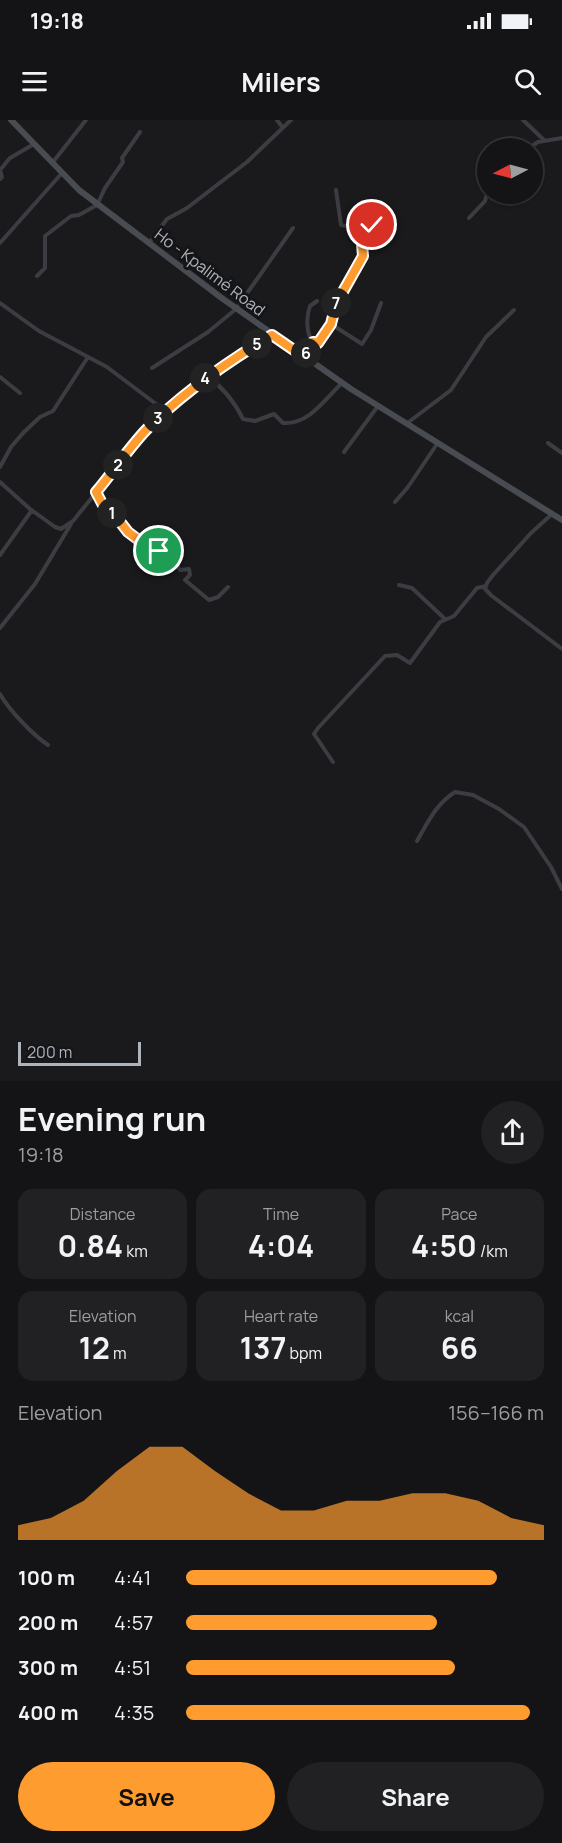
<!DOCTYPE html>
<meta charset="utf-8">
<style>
:root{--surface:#141416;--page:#212123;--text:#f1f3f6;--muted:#9d9ea1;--line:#333335;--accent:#ff9c30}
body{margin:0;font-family:Manrope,sans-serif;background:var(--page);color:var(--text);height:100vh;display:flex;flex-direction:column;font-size:22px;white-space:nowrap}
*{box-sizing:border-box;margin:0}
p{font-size:20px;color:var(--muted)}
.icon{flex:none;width:33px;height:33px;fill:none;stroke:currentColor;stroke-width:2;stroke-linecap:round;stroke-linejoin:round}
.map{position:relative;height:961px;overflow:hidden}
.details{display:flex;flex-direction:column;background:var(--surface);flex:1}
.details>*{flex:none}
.needle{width:39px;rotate:264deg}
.controls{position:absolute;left:477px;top:18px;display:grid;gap:12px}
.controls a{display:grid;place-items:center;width:66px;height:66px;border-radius:50%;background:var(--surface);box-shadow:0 2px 4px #0004,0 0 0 2px var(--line);font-size:30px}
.scale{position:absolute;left:18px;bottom:15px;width:123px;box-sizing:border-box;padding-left:6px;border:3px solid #acb4bd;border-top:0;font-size:16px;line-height:21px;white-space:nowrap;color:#acb4bd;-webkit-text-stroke:4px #151518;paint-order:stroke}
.pin{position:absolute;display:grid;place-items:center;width:51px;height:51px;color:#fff;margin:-26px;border:3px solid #fff;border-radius:50%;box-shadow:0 2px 6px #0007}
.km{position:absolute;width:30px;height:30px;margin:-15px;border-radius:50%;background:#222;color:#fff;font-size:16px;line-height:30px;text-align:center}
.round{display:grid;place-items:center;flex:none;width:63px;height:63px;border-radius:32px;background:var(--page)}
.headline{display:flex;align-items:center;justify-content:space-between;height:102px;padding:0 18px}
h1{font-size:33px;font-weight:700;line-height:45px}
.metrics{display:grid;grid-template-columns:repeat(3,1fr);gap:9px;height:102px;padding:6px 18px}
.metrics div{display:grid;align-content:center;border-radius:15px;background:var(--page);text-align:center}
.metrics b{font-size:30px;font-weight:700}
.metrics small{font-size:16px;font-weight:400}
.metrics p{font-size:16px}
.chart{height:168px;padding:12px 18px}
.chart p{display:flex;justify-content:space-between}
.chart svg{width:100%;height:108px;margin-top:6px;fill:var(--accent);opacity:.7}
.button{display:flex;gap:12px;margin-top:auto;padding:12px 18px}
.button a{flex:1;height:69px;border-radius:36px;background:var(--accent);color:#111;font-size:24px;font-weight:700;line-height:69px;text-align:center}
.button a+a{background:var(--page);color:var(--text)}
ul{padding:0 18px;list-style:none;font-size:20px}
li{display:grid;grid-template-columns:96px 72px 1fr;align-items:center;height:45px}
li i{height:15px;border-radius:8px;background:var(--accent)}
.status{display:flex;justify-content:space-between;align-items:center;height:42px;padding:0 30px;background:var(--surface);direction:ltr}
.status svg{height:16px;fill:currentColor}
header{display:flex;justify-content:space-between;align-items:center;height:78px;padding:0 18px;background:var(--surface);font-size:27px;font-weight:700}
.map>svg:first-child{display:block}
</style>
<div class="status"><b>19:18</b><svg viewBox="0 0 49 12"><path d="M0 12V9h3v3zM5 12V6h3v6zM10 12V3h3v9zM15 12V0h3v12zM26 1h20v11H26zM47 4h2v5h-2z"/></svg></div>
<header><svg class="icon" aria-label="menu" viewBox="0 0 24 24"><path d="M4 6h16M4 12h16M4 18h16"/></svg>Milers<svg class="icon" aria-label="search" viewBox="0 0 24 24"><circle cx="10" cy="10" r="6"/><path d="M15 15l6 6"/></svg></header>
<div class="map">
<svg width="562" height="961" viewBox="0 0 562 961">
<rect width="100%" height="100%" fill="#1a1a1d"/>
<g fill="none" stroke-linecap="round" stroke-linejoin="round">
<path stroke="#3b3d42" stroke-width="4" d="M277 0 283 8
M523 0 544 20
M529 28 538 22 562 18
M53 42 86 0
M0 50 10 38 34 24
M0 50 2 57 0 59
M336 70 341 105 350 107
M350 94V107L361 124
M469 98 485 81 488 70
M0 123 62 53
M149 123 167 99 187 88 247 42 291 0
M37 156 45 148V116L71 96 79 95 97 85 105 68 123 42 122 38 140 12
M0 183 39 211 107 247 156 284 167 289
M331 204 362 224 371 210 381 183
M313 223C306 213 306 197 310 186L317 181
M304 236 313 223H318L331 204 336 184 363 137 362 124 372 105
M152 248 208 212 236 189 293 108
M207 256C224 268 234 281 243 299L255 301 274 294 283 303C309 305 325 279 342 263
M0 257 20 273
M406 304 451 270 486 217 514 190
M548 323 562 333
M344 332 378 286
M0 347 11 327 23 313 40 297 53 291 88 237
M0 362 30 389 55 407 61 409 73 401 145 312 167 289 207 256 272 215
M96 372 104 387 114 394 128 412 140 421 159 431 161 436 174 441 180 450 189 449 190 455 185 460 209 480 218 477 228 467
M395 382 408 367 437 324
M552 394 531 413 493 455 487 463 485 469 492 476 562 529
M0 435 32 390
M399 465 412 468 445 499
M0 508 35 464 71 404
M0 574C9 590 33 615 48 625
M333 642 314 614 318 608 385 536 397 535 410 543 440 502 454 496 477 468 486 466
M417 721C428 702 436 684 455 672L473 675 499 689 524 707 551 747 562 769"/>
<path stroke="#484c52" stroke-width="6" d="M11 0 79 70 223 179 351 269 562 400"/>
</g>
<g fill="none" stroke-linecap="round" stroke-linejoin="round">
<defs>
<path id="route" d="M159 431 140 421 128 412 114 394 104 387 96 372C113 352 128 329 146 310 183 272 227 242 272 215L304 237 313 222 318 223 331 204 336 184 363 136 362 124 372 105"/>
</defs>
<use href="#route" stroke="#fff" stroke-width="12"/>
<use href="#route" stroke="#ff9c30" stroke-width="8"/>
</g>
<g text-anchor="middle" stroke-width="6" stroke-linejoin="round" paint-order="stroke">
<g font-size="16" fill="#acb4bd" stroke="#151518">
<text transform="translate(210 152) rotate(37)" y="6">Ho - Kpalimé Road</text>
</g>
</g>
</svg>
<div class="controls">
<a><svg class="needle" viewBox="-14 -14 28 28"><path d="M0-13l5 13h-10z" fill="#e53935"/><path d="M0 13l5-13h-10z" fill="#9d9ea1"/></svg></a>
</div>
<div class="scale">200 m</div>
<div class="pin" style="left:159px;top:431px;background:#1e9e55"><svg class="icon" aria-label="arrive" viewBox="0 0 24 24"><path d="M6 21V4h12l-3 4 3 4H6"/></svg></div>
<div class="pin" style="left:372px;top:105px;background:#d93025"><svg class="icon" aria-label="check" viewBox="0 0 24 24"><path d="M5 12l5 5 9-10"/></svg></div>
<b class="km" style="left:112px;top:393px">1</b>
<b class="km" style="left:118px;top:345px">2</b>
<b class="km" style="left:158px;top:298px">3</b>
<b class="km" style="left:205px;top:258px">4</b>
<b class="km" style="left:257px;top:224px">5</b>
<b class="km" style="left:306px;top:233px">6</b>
<b class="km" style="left:336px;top:183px">7</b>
</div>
<section class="details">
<div class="headline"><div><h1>Evening run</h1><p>19:18</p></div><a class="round"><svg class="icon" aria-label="share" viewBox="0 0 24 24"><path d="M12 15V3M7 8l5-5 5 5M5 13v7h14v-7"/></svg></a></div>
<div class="metrics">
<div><p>Distance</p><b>0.84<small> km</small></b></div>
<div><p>Time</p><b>4:04</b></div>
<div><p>Pace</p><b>4:50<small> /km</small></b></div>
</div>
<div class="metrics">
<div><p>Elevation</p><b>12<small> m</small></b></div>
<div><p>Heart rate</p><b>137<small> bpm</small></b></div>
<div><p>kcal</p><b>66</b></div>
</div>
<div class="chart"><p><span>Elevation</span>156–166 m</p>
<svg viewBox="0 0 160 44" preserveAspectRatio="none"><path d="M0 44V38L10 35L20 28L30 16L40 6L50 6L60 16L70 25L80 32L90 32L100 28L110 28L120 25L130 25L140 28L150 35L160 38V44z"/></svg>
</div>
<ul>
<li><b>100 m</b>4:41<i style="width:87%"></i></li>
<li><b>200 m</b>4:57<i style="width:70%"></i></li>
<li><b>300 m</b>4:51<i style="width:75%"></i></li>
<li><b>400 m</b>4:35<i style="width:96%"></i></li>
</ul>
<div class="button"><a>Save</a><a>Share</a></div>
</section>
